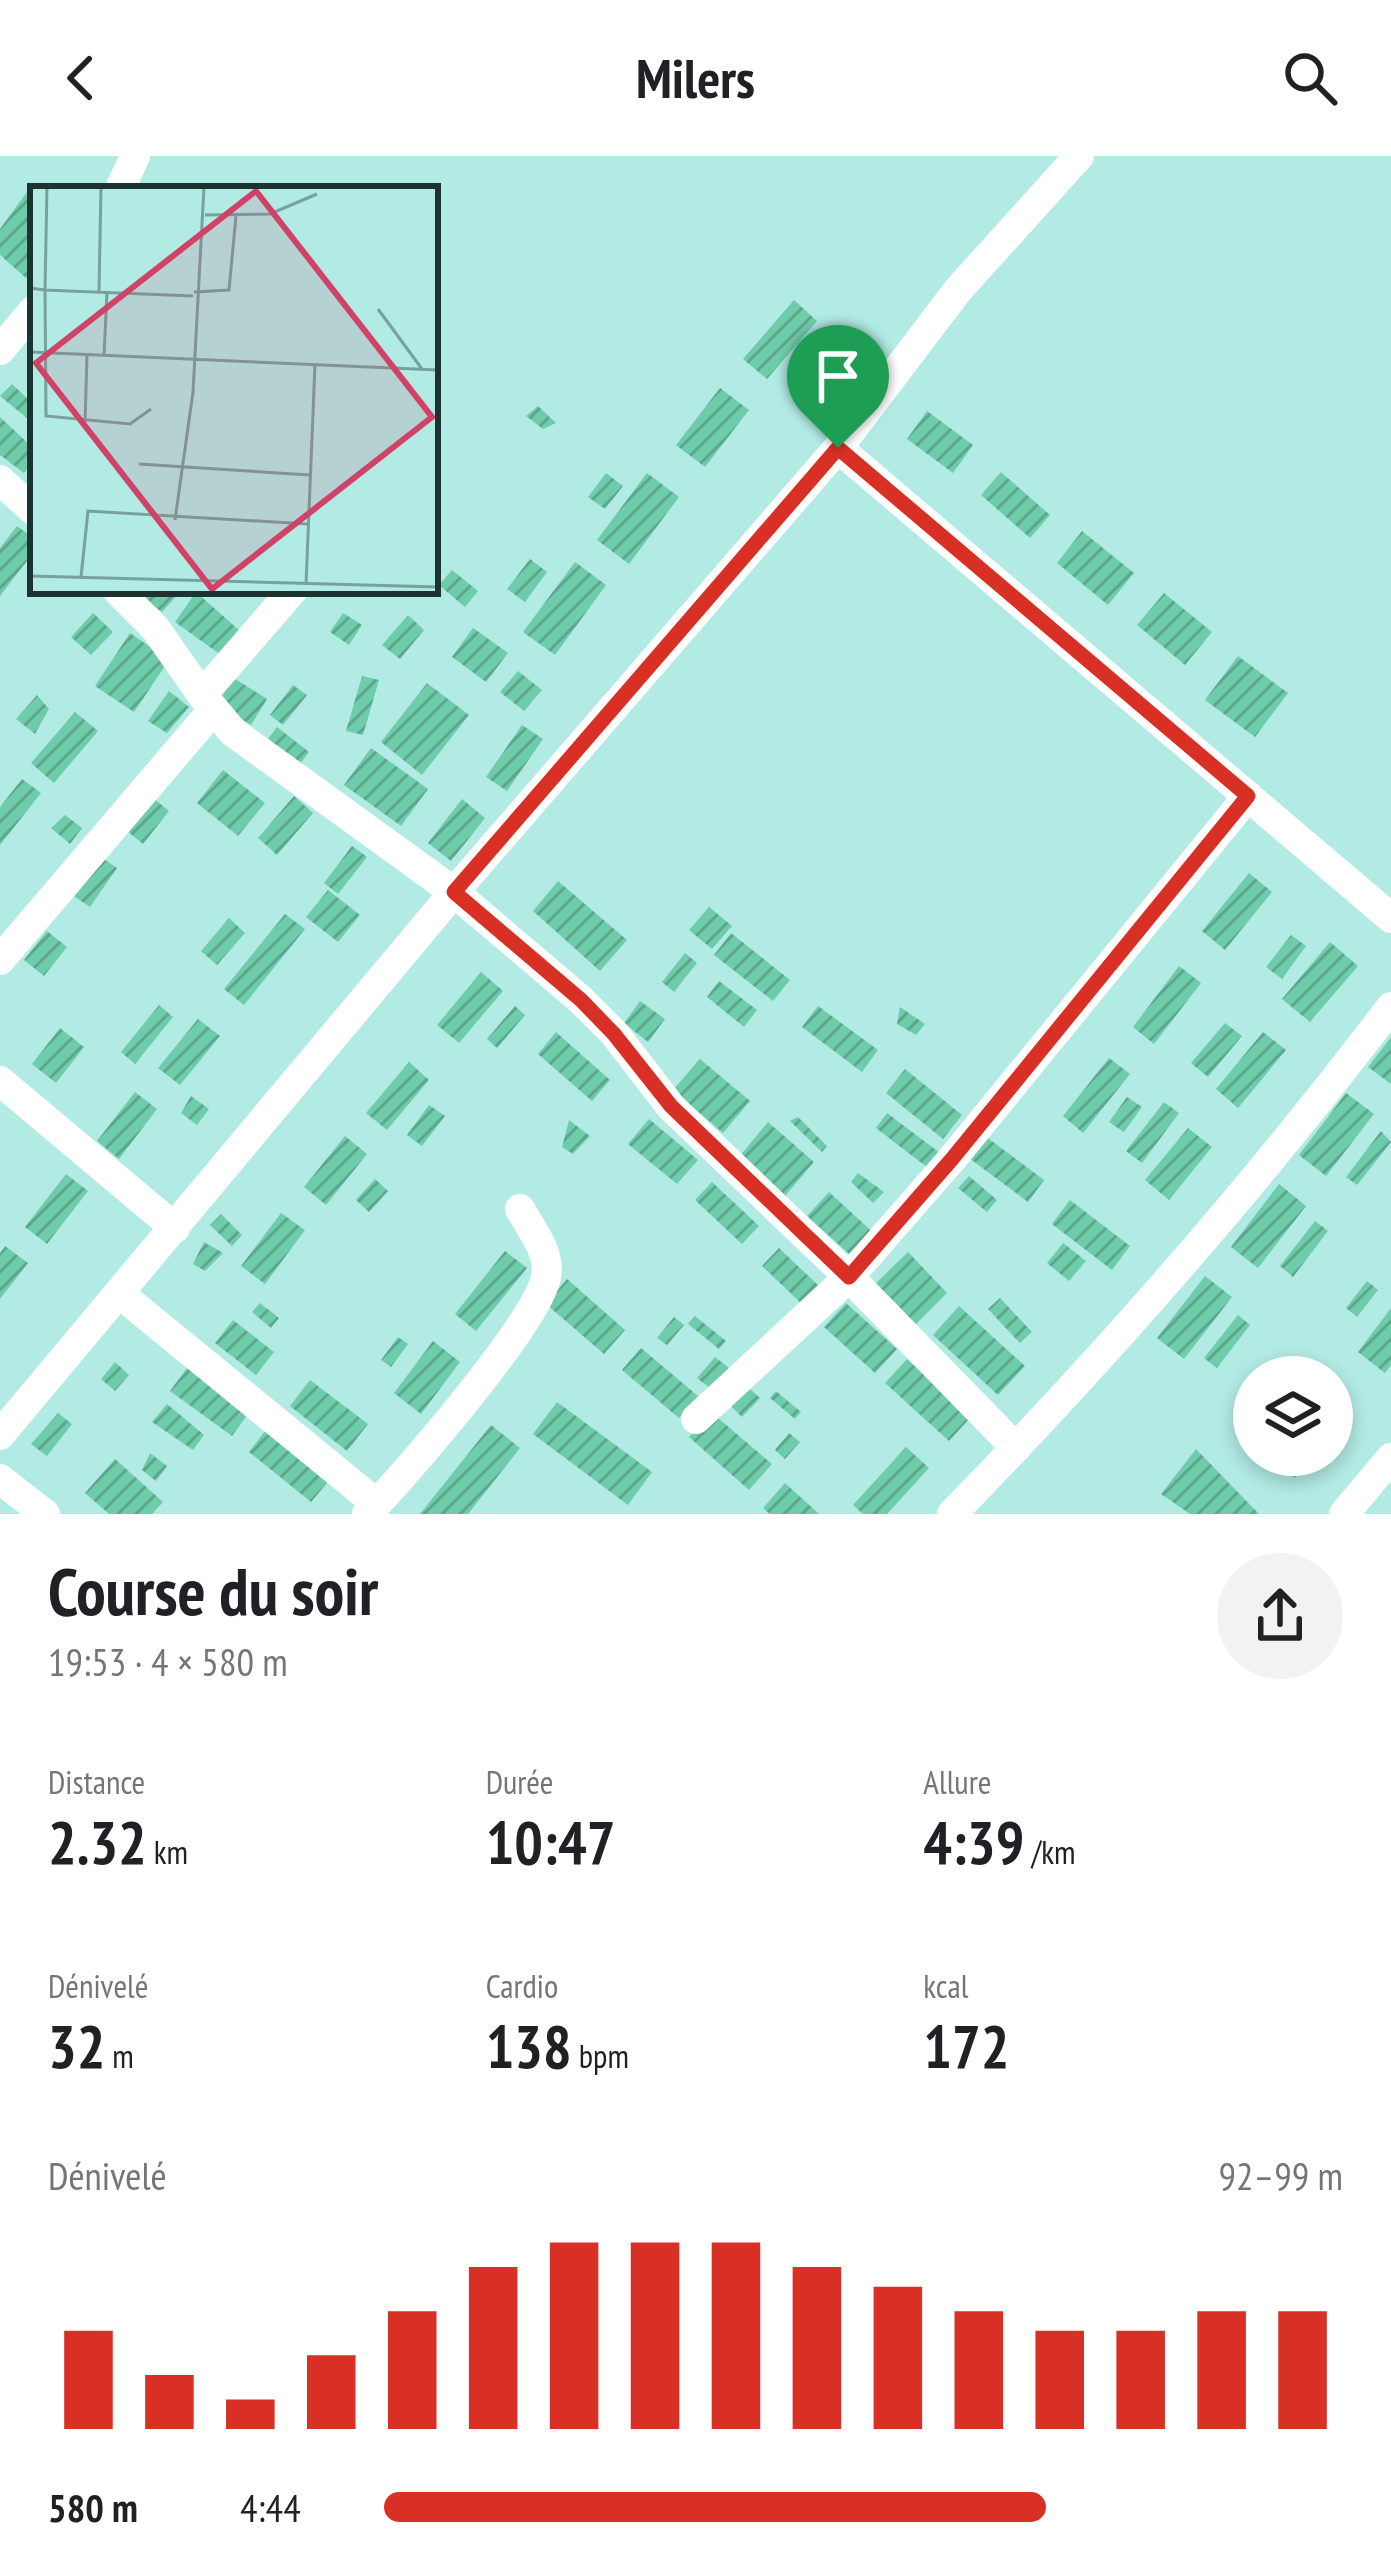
<!DOCTYPE html>
<html lang="fr">
<meta charset="utf-8">
<style>
:root{--surface:#fff;--page:#f2f2f2;--text:#202124;--muted:#757577;--accent:#d93025}
body{margin:0;font-family:"PT Sans Narrow",sans-serif;background:var(--page);color:var(--text);height:100vh;display:flex;flex-direction:column;font-size:45px;white-space:nowrap}
*{box-sizing:border-box;margin:0}
p{font-size:39px;color:var(--muted)}
.icon{flex:none;width:66px;height:66px;fill:none;stroke:currentColor;stroke-width:2;stroke-linecap:round;stroke-linejoin:round}
.map{position:relative;height:1358px;overflow:hidden}
.drawer{display:flex;flex-direction:column;background:var(--surface);flex:1}
.drawer>*{flex:none}
.controls{position:absolute;left:1233px;top:1200px;display:grid;gap:24px}
.controls a{display:grid;place-items:center;width:120px;height:120px;border-radius:50%;background:var(--surface);box-shadow:0 6px 18px #0003;font-size:60px}
.pin{position:absolute;display:grid;place-items:center;width:102px;height:102px;color:#fff;margin:-123px -51px;border-radius:50% 50% 50% 0;rotate:-45deg;box-shadow:0 0 12px #0007}
.pin .icon{rotate:45deg}
.round{display:grid;place-items:center;flex:none;width:126px;height:126px;border-radius:63px;background:var(--page)}
.summary{display:flex;align-items:center;justify-content:space-between;height:204px;padding:0 48px}
h1{font-size:66px;font-weight:700;line-height:90px}
.metrics{display:grid;grid-template-columns:repeat(3,1fr);gap:18px;height:204px;padding:12px 48px}
.metrics div{display:grid;align-content:center}
.metrics b{font-size:60px;font-weight:700}
.metrics small{font-size:33px;font-weight:400}
.metrics p{font-size:33px}
.chart{height:336px;padding:24px 48px}
.chart p{display:flex;justify-content:space-between}
.chart svg{width:100%;height:216px;margin-top:12px;stroke:var(--accent);stroke-width:6}
ul{padding:0 48px;list-style:none;font-size:39px}
li{display:grid;grid-template-columns:192px 144px 1fr;align-items:center;height:90px}
li i{height:30px;border-radius:15px;background:var(--accent)}
header{display:flex;justify-content:space-between;align-items:center;height:156px;padding:0 48px;background:var(--surface);font-size:54px;font-weight:700}
.map>svg:first-child{display:block}
</style>
<header><svg class="icon" aria-label="back" viewBox="0 0 24 24"><path d="M15 5l-7 7 7 7"/></svg>Milers<svg class="icon" aria-label="search" viewBox="0 0 24 24"><circle cx="10" cy="10" r="6"/><path d="M15 15l6 6"/></svg></header>
<div class="map">
<svg width="1391" height="1358" viewBox="0 0 1391 1358">
<defs>
<pattern id="building-hatch" width="6" height="6" patternUnits="userSpaceOnUse" patternTransform="scale(3)"><rect width="6" height="6" fill="#6fccab"/><path d="M-1 1l2-2M0 6l6-6M5 7l2-2" fill="none" stroke="#5ba68c"/></pattern>
</defs>
<rect width="100%" height="100%" fill="#b2eae4"/>
<path fill="url(#building-hatch)" d="M27 36 33 41V115L27 123 0 99V73Z
M794 144 817 165 767 223 743 203Z
M12 228 33 248V267L0 240Z
M720 232 749 254 705 311 676 289Z
M538 250 556 267 543 273 526 260Z
M927 255 973 289 953 317 907 283Z
M0 261 33 292V305L24 317 0 299Z
M1001 316 1050 359 1030 382 981 339Z
M606 317 623 330 605 353 588 341Z
M647 317 679 341 629 408 597 384Z
M17 370 33 382V397L0 440V392Z
M1082 375 1134 417 1108 449 1057 407Z
M530 403 547 416 525 446 507 433Z
M575 406 606 429 555 499 523 476Z
M452 414 478 435 465 451 439 429Z
M134 435H181L162 456Z
M196 436 240 475 221 499 175 466Z
M1164 437 1212 476 1185 509 1137 469Z
M93 457 113 476 91 499 71 481Z
M343 457 362 469 349 489 330 476Z
M408 459 424 474 400 503 382 489Z
M473 472 508 497 486 526 452 501Z
M130 477 169 504 134 556 95 530Z
M1238 500 1288 537 1255 581 1205 544Z
M518 515 542 534 524 555 500 536Z
M362 520 379 524 363 579 346 575Z
M232 521 267 543 251 569 216 547Z
M427 527 469 559 422 619 381 586Z
M293 529 307 539 283 569 270 559Z
M169 535 189 551 167 577 148 565Z
M37 539 49 553 35 578 16 563Z
M75 556 98 575 54 627 31 607Z
M522 569 543 583 507 635 486 621Z
M277 571 309 596 297 612 265 587Z
M371 592 428 633 401 670 344 629Z
M223 614 265 647 238 680 197 647Z
M22 623 41 637 0 689V651Z
M147 637 169 655 143 688 121 670Z
M294 640 313 657 277 699 258 682Z
M462 643 485 662 451 705 428 687Z
M65 659 82 672 70 688 51 672Z
M352 690 367 701 338 738 324 727Z
M98 699 117 712 90 751 71 738Z
M1249 717 1272 736 1225 794 1202 775Z
M558 725 627 784 600 815 533 755Z
M328 734 360 759 338 786 306 761Z
M709 751 732 770 712 793 689 774Z
M285 758 305 773 244 849 224 833Z
M229 762 245 777 217 809 201 795Z
M47 775 67 791 44 820 24 804Z
M731 777 790 824 773 845 714 799Z
M1291 779 1306 790 1282 823 1266 811Z
M1330 786 1358 810 1310 866 1282 843Z
M685 797 697 807 674 836 662 826Z
M1179 810 1201 827 1154 888 1133 871Z
M481 816 503 835 459 887 437 869Z
M719 825 757 854 744 871 707 841Z
M640 845 665 863 648 886 624 867Z
M159 849 173 861 135 908 121 896Z
M515 850 525 859 497 892 487 883Z
M818 850 878 894 862 916 802 871Z
M900 851 925 868 916 879 897 868Z
M198 863 220 880 180 929 158 912Z
M1225 867 1242 880 1208 921 1191 907Z
M60 872 84 891 56 927 32 908Z
M556 876 610 924 592 945 538 898Z
M1263 876 1286 894 1238 952 1216 933Z
M1391 881V928L1368 911Z
M1109 902 1130 918 1083 977 1063 960Z
M700 903 750 945 723 977 673 934Z
M409 906 429 924 387 974 366 957Z
M905 913 962 959 943 983 886 937Z
M135 936 157 953 119 1003 97 985Z
M1346 937 1374 958 1326 1020 1299 999Z
M191 940 209 953 197 969 181 957Z
M1127 941 1142 951 1124 976 1109 966Z
M1164 946 1179 957 1142 1007 1126 995Z
M429 949 445 960 422 990 407 979Z
M887 957 940 997 928 1012 876 972Z
M798 961 827 990 822 996 790 965Z
M649 963 698 1004 677 1028 628 988Z
M569 964 590 980 573 998 562 991Z
M768 966 814 1006 785 1040 739 1001Z
M1188 972 1212 991 1169 1044 1145 1024Z
M1381 975 1391 986 1357 1029 1346 1021Z
M345 980 367 998 326 1049 304 1031Z
M985 980 1044 1024 1028 1046 969 1002Z
M858 1017 884 1036 873 1047 851 1026Z
M66 1018 88 1035 47 1088 25 1071Z
M969 1020 997 1044 987 1056 958 1032Z
M375 1023 388 1035 369 1056 356 1044Z
M712 1026 759 1070 742 1088 695 1044Z
M1279 1028 1306 1050 1258 1112 1231 1091Z
M829 1036 877 1080 856 1104 807 1060Z
M1070 1044 1130 1090 1112 1114 1052 1068Z
M281 1057 305 1074 265 1128 241 1110Z
M221 1058 242 1079 232 1090 210 1069Z
M1315 1065 1328 1075 1293 1121 1280 1110Z
M204 1086 223 1097 205 1115 193 1108Z
M1063 1087 1086 1105 1069 1125 1047 1107Z
M5 1090 28 1107 0 1143V1097Z
M779 1092 821 1132 804 1150 762 1110Z
M505 1095 527 1112 476 1175 455 1158Z
M908 1096 947 1137 912 1172 872 1131Z
M1205 1120 1232 1141 1184 1203 1157 1182Z
M567 1123 625 1174 604 1198 546 1148Z
M1367 1125 1378 1134 1357 1161 1346 1152Z
M1000 1142 1032 1176 1020 1187 988 1153Z
M260 1147 279 1162 271 1172 252 1156Z
M846 1147 897 1193 875 1217 824 1171Z
M959 1150 1025 1210 998 1239 933 1179Z
M1391 1152V1209L1385 1217 1358 1196Z
M1238 1159 1250 1169 1217 1212 1204 1202Z
M695 1160 726 1185 719 1193 688 1168Z
M674 1161 684 1169 667 1189 657 1182Z
M233 1164 274 1196 256 1219 215 1187Z
M398 1181 408 1188 391 1211 381 1204Z
M433 1185 460 1206 421 1258 394 1237Z
M641 1192 698 1240 679 1262 622 1214Z
M715 1201 729 1212 711 1233 697 1222Z
M907 1203 971 1261 949 1285 885 1227Z
M115 1206 129 1219 115 1235 101 1223Z
M187 1212 248 1258 232 1280 170 1235Z
M310 1224 368 1268 347 1295 290 1250Z
M748 1231 760 1242 742 1261 730 1249Z
M776 1235 801 1256 795 1263 770 1242Z
M557 1246 652 1316 628 1349 533 1278Z
M167 1248 204 1279 193 1294 152 1266Z
M711 1256 772 1308 749 1334 689 1281Z
M58 1257 72 1268 47 1300 31 1288Z
M491 1269 520 1292 468 1358H420Z
M265 1275 328 1326 311 1346 249 1296Z
M789 1277 800 1286 785 1303 775 1294Z
M906 1291 929 1312 887 1358H863L853 1349Z
M1196 1293 1259 1358H1190L1161 1338Z
M150 1297 167 1310 156 1325 142 1314Z
M1278 1299H1313L1295 1322 1273 1306Z
M115 1303 163 1346 152 1358H109L85 1337Z
M785 1327 819 1358H770L763 1352Z"/>
<g fill="none" stroke-linecap="round" stroke-linejoin="round">
<path stroke="#fff" stroke-width="30" d="M120 33 135 0
M0 194 33 155
M838 292 1391 762
M0 324 33 354
M118 435 155 472 202 539 233 576 454 736 581 844 614 877 671 951 849 1121 1016 1292
M202 539 292 435
M0 804 213 554
M0 925 175 1072
M120 1138 377 1348
M696 1263 849 1121 952 1003 1248 640
M0 1279 454 736 838 292 958 134 1079 0
M0 1323 45 1358
M367 1358C404 1320 538 1166 546 1121 551 1097 531 1073 520 1053
M952 1358C1108 1198 1256 1029 1391 851
M1344 1358 1391 1302"/>
</g>
<g fill="none" stroke-linecap="round" stroke-linejoin="round">
<defs>
<path id="route" d="M838 292 1248 640 952 1003 849 1121 671 950 614 878 581 844 454 736Z"/>
</defs>
<use href="#route" stroke="#fff" stroke-width="24"/>
<use href="#route" stroke="#d93025" stroke-width="15"/>
</g>
<g transform="translate(30 30)">
<rect width="408" height="408" fill="#b2eae4"/>
<path fill="none" stroke="#76a19c" stroke-width="3" d="M175 29 240 28 287 8M0 102 15 104 17 1M69 106 71 1M164 106 199 104 206 30M348 123 392 183M0 166 408 184M74 169 77 106M121 223 100 238 16 230 15 104 163 110M55 237 57 169M109 278 280 289M145 334 163 206 174 1M0 390 408 401M51 391 58 325 278 338M276 398 285 178"/>
<path fill="#d14268" fill-opacity="0.15" stroke="#d14268" stroke-width="6" d="M226 5 402 231 182 403 6 177Z"/>
<rect width="408" height="408" fill="none" stroke="#1d3331" stroke-width="6"/>
</g>
</svg>
<div class="controls">
<a><svg class="icon" aria-label="layers" viewBox="0 0 24 24"><path d="M12 4l9 5-9 5-9-5zM3 14l9 5 9-5"/></svg></a>
</div>
<div class="pin" style="left:838px;top:292px;background:#1e9e55"><svg class="icon" aria-label="arrive" viewBox="0 0 24 24"><path d="M6 21V4h12l-3 4 3 4H6"/></svg></div>
</div>
<section class="drawer">
<div class="summary"><div><h1>Course du soir</h1><p>19:53 · 4 × 580 m</p></div><a class="round"><svg class="icon" aria-label="share" viewBox="0 0 24 24"><path d="M12 15V3M7 8l5-5 5 5M5 13v7h14v-7"/></svg></a></div>
<div class="metrics">
<div><p>Distance</p><b>2.32<small> km</small></b></div>
<div><p>Durée</p><b>10:47</b></div>
<div><p>Allure</p><b>4:39<small> /km</small></b></div>
</div>
<div class="metrics">
<div><p>Dénivelé</p><b>32<small> m</small></b></div>
<div><p>Cardio</p><b>138<small> bpm</small></b></div>
<div><p>kcal</p><b>172</b></div>
</div>
<div class="chart"><p><span>Dénivelé</span>92–99 m</p>
<svg viewBox="0 0 160 44" preserveAspectRatio="none"><path d="M5 44V24M15 44V33M25 44V38M35 44V29M45 44V20M55 44V11M65 44V6M75 44V6M85 44V6M95 44V11M105 44V15M115 44V20M125 44V24M135 44V24M145 44V20M155 44V20"/></svg>
</div>
<ul>
<li><b>580 m</b>4:44<i style="width:69%"></i></li>
</ul>
</section>
